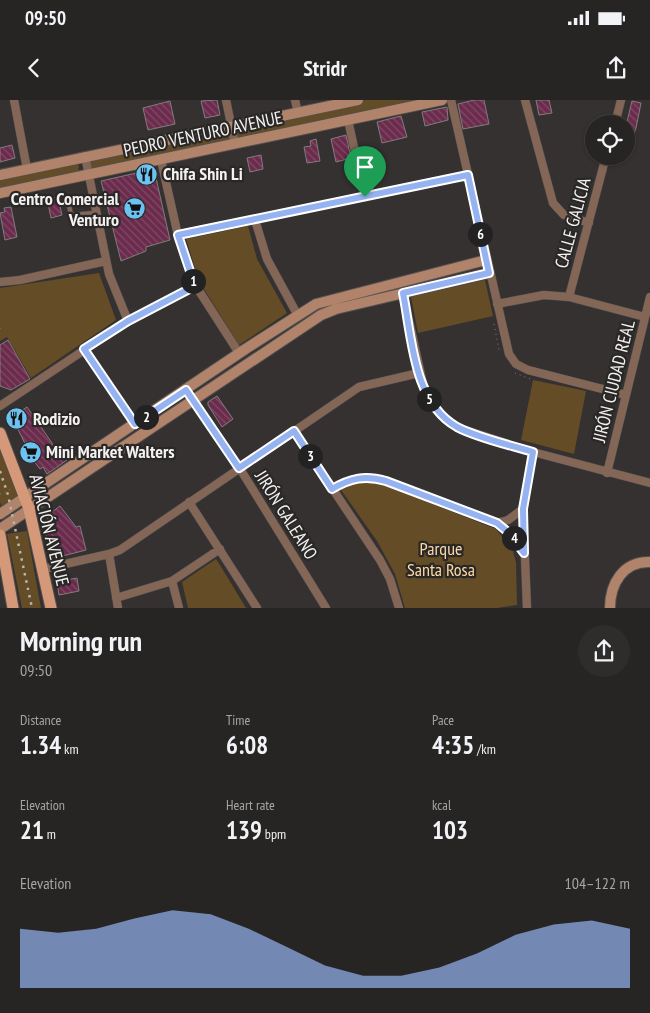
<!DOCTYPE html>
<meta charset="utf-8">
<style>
:root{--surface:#272524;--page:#2f2d2c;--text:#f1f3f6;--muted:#a4a5a6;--line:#434241;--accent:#95b2f1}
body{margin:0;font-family:"PT Sans Narrow",sans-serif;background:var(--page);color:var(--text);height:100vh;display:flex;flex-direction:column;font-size:19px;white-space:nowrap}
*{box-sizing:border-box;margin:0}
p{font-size:16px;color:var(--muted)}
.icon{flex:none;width:28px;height:28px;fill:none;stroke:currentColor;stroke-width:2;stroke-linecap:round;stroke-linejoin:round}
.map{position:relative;height:508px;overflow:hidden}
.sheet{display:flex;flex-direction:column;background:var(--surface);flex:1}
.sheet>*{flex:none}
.buttons{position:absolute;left:585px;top:15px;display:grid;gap:10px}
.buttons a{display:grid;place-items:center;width:50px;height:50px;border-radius:50%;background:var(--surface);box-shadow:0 1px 4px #0004,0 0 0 1px var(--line);font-size:25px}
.pin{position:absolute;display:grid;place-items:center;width:42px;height:42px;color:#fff;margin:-51px -21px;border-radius:50% 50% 50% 0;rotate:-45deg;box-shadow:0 0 5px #0007}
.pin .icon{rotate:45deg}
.km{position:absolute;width:25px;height:25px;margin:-12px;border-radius:50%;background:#222;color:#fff;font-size:14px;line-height:25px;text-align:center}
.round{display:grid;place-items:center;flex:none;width:52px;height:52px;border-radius:26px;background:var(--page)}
.summary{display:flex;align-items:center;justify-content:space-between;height:85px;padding:0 20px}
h1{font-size:28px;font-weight:700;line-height:38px}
.figures{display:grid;grid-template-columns:repeat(3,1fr);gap:8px;height:85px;padding:5px 20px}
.figures div{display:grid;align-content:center}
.figures b{font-size:25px;font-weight:700}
.figures small{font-size:14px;font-weight:400}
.figures p{font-size:14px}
.chart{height:140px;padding:10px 20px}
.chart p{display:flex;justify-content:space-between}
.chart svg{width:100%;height:90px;margin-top:5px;fill:var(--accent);opacity:.7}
.status{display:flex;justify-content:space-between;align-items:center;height:35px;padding:0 25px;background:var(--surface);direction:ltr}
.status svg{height:14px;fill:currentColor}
header{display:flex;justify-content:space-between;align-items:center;height:65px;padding:0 20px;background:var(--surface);font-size:22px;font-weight:700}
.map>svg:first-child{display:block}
</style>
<div class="status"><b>09:50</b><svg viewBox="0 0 49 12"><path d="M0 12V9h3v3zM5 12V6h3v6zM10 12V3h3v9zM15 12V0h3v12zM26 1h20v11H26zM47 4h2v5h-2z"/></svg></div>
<header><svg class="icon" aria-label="back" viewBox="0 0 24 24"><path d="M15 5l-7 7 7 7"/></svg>Stridr<svg class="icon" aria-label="share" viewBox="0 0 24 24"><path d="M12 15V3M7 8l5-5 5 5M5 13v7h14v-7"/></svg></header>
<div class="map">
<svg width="650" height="508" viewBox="0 0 650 508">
<defs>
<pattern id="building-back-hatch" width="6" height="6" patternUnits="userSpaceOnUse" patternTransform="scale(1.25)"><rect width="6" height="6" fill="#6b2b4c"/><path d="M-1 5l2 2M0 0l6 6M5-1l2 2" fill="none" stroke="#814a66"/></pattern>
</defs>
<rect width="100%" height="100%" fill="#343130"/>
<path fill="#634c26" d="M365 0H435L237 40 234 31 239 27Z
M229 32 232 40 91 70 90 60Z
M76 63 79 66 78 73 0 89V79Z
M248 126 257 159 287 213 239 245 199 181 186 139Z
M99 173 116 220 31 278 7 237 0 241V188Z
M485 180 493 216 418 233 411 197Z
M533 280 586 291 574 354 521 340Z
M0 349 19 395 1 406 0 402Z
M360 381H374L387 386 496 429 513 451 516 463 517 505 497 508H405L395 474 377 441 341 390Z
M27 431 41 508H22L7 434Z
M216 459 220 465 246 508H188L182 482Z"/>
<path fill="url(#building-back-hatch)" stroke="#807d7e" d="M217 0 220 15 205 18 201 1Z
M474 0H484L489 24 463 29 458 4Z
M536 0H549L552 13 539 15Z
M170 1 175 24 148 30 143 8Z
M632 1 641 3 636 28 627 52 626 26Z
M447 7 448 20 425 26 422 12Z
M401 16 407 37 382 43 377 22Z
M346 35 351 58 336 62 331 39Z
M316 39 320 61 307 63 304 47 311 46 310 41Z
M12 45 15 58 0 62V48Z
M261 55 263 69 250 72 247 58Z
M154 69 170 140 146 147V151L121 161 101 81Z
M58 97 62 115 51 118 47 99Z
M11 107 17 137 5 140 0 113 5 112 4 108Z
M8 240 30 279 11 290 0 286V245Z
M217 296 233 319 222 327 208 305V302Z
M27 307 54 346 56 344 67 360 47 374 43 367 40 369 33 360 12 317Z
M60 406 76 427 80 426 86 450 55 458 51 455 46 435 52 433 47 416Z
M77 478 79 491 59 495 57 482Z"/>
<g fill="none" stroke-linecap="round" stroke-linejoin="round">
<defs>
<path id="lane" d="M68 100 71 115 95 113"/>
<path id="street" d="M14 0 27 69
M226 0 235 44
M295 0 298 13
M451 0 509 254 516 264 528 270 626 295
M525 0 553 103 564 115 589 123
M348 20 365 97
M615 24 621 0
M85 56 109 174 128 221
M161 60 179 140 194 183 239 253
M255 120 267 159 297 214
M178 135 468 75
M0 182 20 180 106 161
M403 193 423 284 436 309 445 319 459 328 533 352 650 383
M569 197 606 56
M497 204 544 195 569 197 645 217
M84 249 135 324
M186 290 242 372 326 508
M0 306 128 221 195 186
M294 331 380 460 390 479 399 508
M607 373 650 197
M332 389C351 378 365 375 386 381L497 423 509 433 524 453
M189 402 257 508
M497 423 508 420 523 409
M109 454 118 508
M43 469 109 454 120 450 359 287 419 273
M172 481 179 508
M116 498 172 481 220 449
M527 508 523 409 533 352"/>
<path id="secondary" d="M0 75 358 0
M0 93 442 0
M0 414 247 248 316 204 486 160
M0 429 321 215 336 209 489 173
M610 508C610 484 623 461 650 462"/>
<path id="primary" d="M0 333 29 409 51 508
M0 435 13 508"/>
</defs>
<use href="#lane" stroke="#53504f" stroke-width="5.5"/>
<use href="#street" stroke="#53504f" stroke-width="9"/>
<use href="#secondary" stroke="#53504f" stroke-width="12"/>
<use href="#primary" stroke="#53504f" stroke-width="13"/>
<path stroke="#827f7f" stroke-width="1" stroke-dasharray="1 4" stroke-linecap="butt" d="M494 224 499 250
M0 228V229
M515 273 533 280
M608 282 619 284V286
M0 394 11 389"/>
<use href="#lane" stroke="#846657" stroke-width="4"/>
<use href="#street" stroke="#846657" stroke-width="8"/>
<use href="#secondary" stroke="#b1836a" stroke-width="10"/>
<use href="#primary" stroke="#d59979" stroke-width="11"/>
<path stroke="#b8b5b4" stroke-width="2.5" stroke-dasharray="2.5 5" stroke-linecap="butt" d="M0 371 8 395 32 508"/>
</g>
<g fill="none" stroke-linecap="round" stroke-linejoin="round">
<defs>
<path id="route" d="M468 75 489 173 403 193C412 238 413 302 457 327 478 338 510 345 533 352L523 409 524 453 509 433 497 423 386 381C365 375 351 378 332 389L294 331 239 368 186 290 135 324 84 249 128 221 195 186 178 135Z"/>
</defs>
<use href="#route" stroke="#fff" stroke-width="10"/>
<use href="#route" stroke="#95b2f1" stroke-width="6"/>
</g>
<defs>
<symbol id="restaurant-disc" viewBox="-11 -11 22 22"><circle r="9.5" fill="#6cc3f2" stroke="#2a2727"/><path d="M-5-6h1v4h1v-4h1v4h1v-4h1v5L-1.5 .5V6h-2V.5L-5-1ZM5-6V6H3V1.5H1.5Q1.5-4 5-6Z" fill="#111"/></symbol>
<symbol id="supermarket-disc" viewBox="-11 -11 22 22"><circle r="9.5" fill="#6cc3f2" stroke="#2a2727"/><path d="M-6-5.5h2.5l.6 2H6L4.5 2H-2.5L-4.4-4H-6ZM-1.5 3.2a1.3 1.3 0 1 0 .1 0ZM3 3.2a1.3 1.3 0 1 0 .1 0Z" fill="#111"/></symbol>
</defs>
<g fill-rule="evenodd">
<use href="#restaurant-disc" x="134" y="62" width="25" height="25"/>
<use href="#supermarket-disc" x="122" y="96" width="25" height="25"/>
<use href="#restaurant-disc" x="4" y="306" width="25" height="25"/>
<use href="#supermarket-disc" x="18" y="340" width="25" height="25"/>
</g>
<g text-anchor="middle" stroke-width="4.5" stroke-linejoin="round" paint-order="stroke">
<g font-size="18" fill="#f4f1f1" stroke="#2a2727">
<text transform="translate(203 34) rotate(-12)" y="6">PEDRO VENTURO AVENUE</text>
<text transform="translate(573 123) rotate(-75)" y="6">CALLE GALICIA</text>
<text transform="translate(614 281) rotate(-76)" y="6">JIRÓN CIUDAD REAL</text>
<text transform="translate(286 415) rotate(58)" y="6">JIRÓN GALEANO</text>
<text transform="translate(49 430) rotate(76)" y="6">AVIACIÓN AVENUE</text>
</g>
<g font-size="18" font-weight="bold" fill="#f4f1f1" stroke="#2a2727" text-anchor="start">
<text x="163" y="80">Chifa Shin Li</text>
<text x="119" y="105" text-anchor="end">Centro Comercial<tspan x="119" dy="21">Venturo</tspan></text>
<text x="33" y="325">Rodizio</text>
<text x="46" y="358">Mini Market Walters</text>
</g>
<g font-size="18" fill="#fcdaa5" stroke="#2a2727">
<text x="441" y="455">Parque<tspan x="441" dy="21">Santa Rosa</tspan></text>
</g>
</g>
</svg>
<div class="buttons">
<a><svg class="icon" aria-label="locate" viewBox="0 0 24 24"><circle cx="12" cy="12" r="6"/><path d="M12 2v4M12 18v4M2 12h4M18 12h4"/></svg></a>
</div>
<div class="pin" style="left:365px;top:97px;background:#1e9e55"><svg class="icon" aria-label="arrive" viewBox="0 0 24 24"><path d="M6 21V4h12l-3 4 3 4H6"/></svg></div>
<b class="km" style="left:193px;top:181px">1</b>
<b class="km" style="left:146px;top:317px">2</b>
<b class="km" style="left:310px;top:356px">3</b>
<b class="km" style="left:514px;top:438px">4</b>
<b class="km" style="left:429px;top:299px">5</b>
<b class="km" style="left:480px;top:134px">6</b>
</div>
<section class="sheet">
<div class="summary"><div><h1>Morning run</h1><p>09:50</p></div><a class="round"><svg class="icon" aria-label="share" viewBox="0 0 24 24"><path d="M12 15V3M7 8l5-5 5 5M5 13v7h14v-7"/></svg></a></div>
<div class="figures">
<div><p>Distance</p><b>1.34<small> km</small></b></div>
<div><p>Time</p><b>6:08</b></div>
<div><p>Pace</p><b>4:35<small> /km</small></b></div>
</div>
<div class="figures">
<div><p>Elevation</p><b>21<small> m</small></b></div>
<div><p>Heart rate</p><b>139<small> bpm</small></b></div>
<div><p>kcal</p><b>103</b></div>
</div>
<div class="chart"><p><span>Elevation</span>104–122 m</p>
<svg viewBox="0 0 160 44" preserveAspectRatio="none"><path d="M0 44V15L10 17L20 15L30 10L40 6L50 8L60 15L70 24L80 33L90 38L100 38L110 34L120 27L130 18L140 13L150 11L160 15V44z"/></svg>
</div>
</section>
